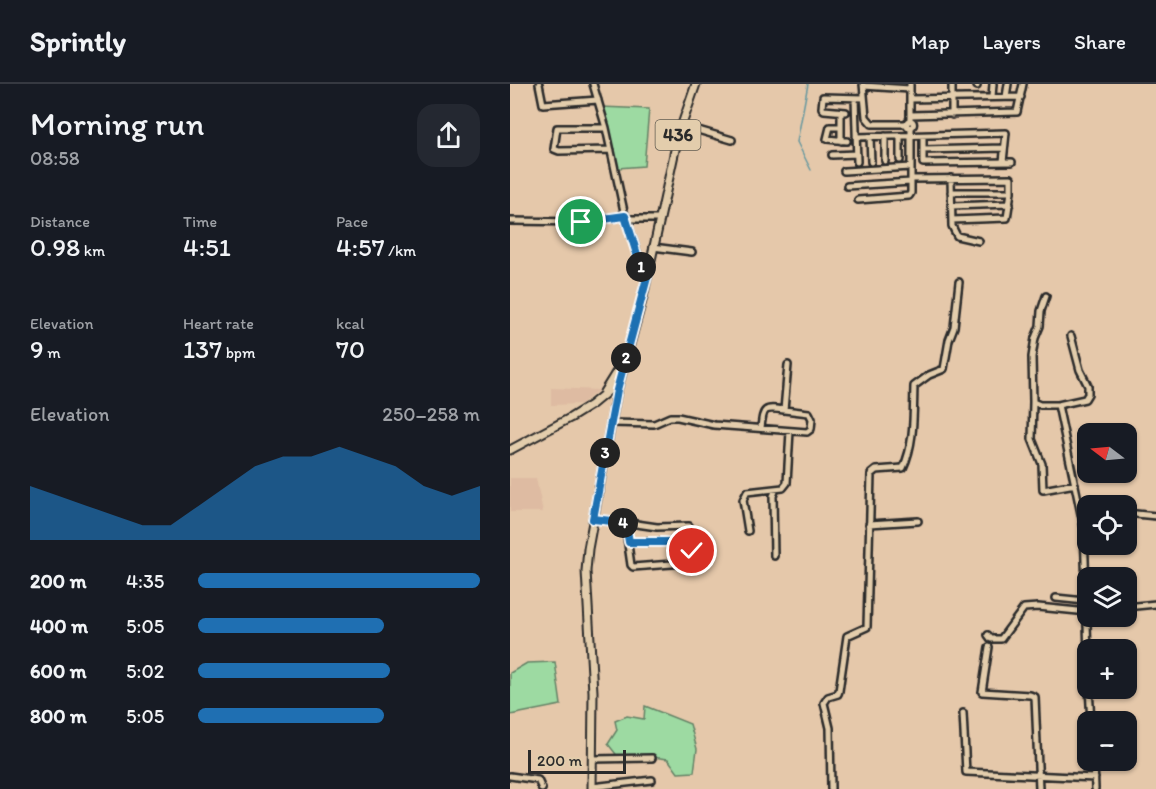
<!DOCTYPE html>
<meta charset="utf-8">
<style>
:root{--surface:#171b24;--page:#242831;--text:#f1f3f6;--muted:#9ea1a6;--line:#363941;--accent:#1f6fb2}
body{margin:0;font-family:Itim,sans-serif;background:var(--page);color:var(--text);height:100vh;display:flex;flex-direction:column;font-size:22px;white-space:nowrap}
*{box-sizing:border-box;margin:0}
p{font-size:20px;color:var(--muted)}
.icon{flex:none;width:33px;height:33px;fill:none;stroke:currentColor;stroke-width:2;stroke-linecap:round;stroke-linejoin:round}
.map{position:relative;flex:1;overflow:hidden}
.panel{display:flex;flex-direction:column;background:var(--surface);width:510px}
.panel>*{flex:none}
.needle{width:39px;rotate:286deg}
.tools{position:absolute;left:567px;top:339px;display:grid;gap:12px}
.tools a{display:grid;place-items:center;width:60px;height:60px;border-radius:12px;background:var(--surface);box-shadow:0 2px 4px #0004;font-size:30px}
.scale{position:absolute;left:18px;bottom:15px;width:98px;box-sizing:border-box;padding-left:6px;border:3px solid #2b2b2b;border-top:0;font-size:16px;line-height:21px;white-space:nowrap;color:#2b2b2b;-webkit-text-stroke:4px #e3cdac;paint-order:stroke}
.pin{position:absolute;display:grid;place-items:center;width:51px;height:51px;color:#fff;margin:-26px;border:3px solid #fff;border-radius:50%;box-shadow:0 2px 6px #0007}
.km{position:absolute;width:30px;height:30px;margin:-15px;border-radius:50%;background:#222;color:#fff;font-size:16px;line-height:30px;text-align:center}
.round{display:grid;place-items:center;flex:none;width:63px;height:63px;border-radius:18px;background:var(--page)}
.overview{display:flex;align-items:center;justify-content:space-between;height:102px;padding:0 30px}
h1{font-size:33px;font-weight:600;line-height:45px}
.stats{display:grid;grid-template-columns:repeat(3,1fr);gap:9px;height:102px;padding:6px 30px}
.stats div{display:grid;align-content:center}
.stats b{font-size:26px;font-weight:600}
.stats small{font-size:16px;font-weight:400}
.stats p{font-size:16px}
.chart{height:168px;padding:12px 30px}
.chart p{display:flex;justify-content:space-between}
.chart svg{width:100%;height:108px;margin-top:6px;fill:var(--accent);opacity:.7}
ul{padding:0 30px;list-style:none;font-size:20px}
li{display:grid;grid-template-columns:96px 72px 1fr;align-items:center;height:45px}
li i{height:15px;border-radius:8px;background:var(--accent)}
header{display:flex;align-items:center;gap:36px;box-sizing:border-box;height:84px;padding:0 30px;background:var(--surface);border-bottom:2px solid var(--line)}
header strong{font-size:28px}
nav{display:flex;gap:33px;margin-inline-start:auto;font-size:21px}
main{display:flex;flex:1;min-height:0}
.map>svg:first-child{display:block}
</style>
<header>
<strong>Sprintly</strong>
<nav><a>Map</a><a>Layers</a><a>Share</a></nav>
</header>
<main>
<section class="panel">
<div class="overview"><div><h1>Morning run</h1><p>08:58</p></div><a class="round"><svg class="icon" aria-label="share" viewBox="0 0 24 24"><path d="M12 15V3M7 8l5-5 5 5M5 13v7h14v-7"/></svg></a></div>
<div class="stats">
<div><p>Distance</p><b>0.98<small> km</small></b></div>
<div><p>Time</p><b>4:51</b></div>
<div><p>Pace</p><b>4:57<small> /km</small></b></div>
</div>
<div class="stats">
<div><p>Elevation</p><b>9<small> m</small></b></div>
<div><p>Heart rate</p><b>137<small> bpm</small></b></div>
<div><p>kcal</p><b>70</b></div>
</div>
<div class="chart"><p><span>Elevation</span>250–258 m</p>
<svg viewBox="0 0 160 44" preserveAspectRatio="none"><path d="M0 44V22L10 26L20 30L30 34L40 38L50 38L60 30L70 22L80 14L90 10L100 10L110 6L120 10L130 14L140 22L150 26L160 22V44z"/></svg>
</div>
<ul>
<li><b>200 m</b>4:35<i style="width:100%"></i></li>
<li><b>400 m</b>5:05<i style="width:66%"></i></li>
<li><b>600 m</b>5:02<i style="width:68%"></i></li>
<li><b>800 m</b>5:05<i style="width:66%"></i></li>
</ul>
</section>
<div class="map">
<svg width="646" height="705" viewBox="0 0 646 705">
<rect width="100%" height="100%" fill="#e5c8aa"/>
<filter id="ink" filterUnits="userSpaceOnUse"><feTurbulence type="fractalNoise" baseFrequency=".0167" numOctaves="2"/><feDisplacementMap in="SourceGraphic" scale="12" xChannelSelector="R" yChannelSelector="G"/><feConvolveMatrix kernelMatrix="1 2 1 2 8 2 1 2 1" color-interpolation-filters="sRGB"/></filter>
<g filter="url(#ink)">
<path fill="#debba2" d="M41 304 89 306 71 320 41 321Z
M0 394H26L33 428H0Z"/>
<path fill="#9ddaa2" stroke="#648266" stroke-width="1.5" d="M91 23 139 25 134 82 108 84Z
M45 578 51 621 0 631V589L17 579Z
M135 622 180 640 187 665 184 688 168 689 158 675 142 673 109 674 98 660 107 646 105 637 117 632 134 635Z"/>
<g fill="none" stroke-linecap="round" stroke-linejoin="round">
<path stroke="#68989f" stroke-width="1.5" d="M298 0 287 58 301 86"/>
<defs>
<path id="minor" d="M29 0 33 20 88 16
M83 0 96 44 115 132 133 186 138 190
M353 0 356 33 362 40H397
M442 0V31
M354 2 400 5
M467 2V0
M482 13 483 0
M496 13 498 0
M345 14 347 78
M400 15 511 13
M331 28V57
M336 28 314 26 312 24 313 13 354 14
M401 31 507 28 513 0
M396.5 40a3.5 3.5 0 1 1 7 0a3.5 3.5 0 1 1-7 0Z
M400 37V0
M171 41 222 56
M331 43H320L317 55 337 57
M96 44H47L44 65 49 67 101 66
M413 52V79L502 78
M346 53 496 49 493 78
M360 53 361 78
M413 66 493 64
M322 71 347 70
M390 76V52
M375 77V52
M334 87 401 83
M441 94 442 142 447 152 469 157
M401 95 501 94V108L497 134 442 136
M337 102 401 98
M441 108H501
M348 116 399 112 401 109V44
M441 122 500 120
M116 135H150
M0 137 71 138 115 132
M143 163 182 168
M536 212 531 227 530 242 525 254 522 273 523 318 530 321H548L574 444 578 572
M523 318 522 355 532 380 533 406 565 400
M548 321 575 315 578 310V302L570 286 561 252
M101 339 144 340 160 333H168L204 341 297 348 301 345 302 335 299 329 274 326 278 281
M251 344C253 324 254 323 274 326
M616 429 646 432
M83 435 111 438 115 440 121 481 123 483 188 478C185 467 177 461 166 458H119
M113 438 147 443 179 442
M359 440 408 437
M238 447 233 416 237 408 273 404 277 399 280 347
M264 472 263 412 266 405
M546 514 575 517
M616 523 646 520
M478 551 481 555H491L514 524 528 523 578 528
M479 563 472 608 520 611 525 613 529 705
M579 604 581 638
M453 629 456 688 585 694
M82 675 142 674
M584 676 585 705
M0 692 28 696 32 705
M82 703 142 696
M321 705 320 644 314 619 318 613 328 610 329 607 337 552 357 543 361 390 366 386 393 384C405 359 403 329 404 302L419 291 434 285 439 256 444 243 449 198"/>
<path id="major" d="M94 308 112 279
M0 366 60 334 81 321 109 298
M82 705 83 608 76 487 78 465 107 307 133 213 168 52 186 0"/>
</defs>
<use href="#minor" stroke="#2b2b2b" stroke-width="10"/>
<use href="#major" stroke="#2b2b2b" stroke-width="11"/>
<use href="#minor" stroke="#e3cdac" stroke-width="5"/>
<use href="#major" stroke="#e3cdac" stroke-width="7"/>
</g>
</g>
<g fill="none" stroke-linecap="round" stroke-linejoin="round" filter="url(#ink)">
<defs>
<path id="route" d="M71 138 115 132 132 186 138 190 107 306 83 435 111 438 116 440 119 458H166L182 467"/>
</defs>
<use href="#route" stroke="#fff" stroke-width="12"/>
<use href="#route" stroke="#1f6fb2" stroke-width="8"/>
</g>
<g text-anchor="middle" stroke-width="5" stroke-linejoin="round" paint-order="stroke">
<rect fill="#e3cdac" stroke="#625c52" stroke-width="1.5" x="145.5" y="36" width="45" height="30" rx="4.5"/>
<g font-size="18" font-weight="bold" fill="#2b2b2b">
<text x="168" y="57">436</text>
</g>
</g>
</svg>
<div class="tools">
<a><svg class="needle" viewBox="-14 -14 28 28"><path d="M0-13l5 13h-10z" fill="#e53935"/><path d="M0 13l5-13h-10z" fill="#9ea1a6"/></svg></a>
<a><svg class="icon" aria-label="locate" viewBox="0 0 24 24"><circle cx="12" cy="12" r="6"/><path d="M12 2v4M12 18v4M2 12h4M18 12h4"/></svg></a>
<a><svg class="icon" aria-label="layers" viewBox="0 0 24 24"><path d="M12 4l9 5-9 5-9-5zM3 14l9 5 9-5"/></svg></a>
<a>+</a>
<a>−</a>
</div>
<div class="scale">200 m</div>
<div class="pin" style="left:71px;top:138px;background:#1e9e55"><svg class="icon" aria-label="arrive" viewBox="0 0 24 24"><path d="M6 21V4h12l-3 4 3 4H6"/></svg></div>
<div class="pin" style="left:182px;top:467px;background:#d93025"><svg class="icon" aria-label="check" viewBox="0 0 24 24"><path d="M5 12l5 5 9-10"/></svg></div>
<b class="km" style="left:131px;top:183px">1</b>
<b class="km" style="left:116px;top:274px">2</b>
<b class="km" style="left:95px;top:369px">3</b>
<b class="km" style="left:113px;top:439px">4</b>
</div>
</main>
